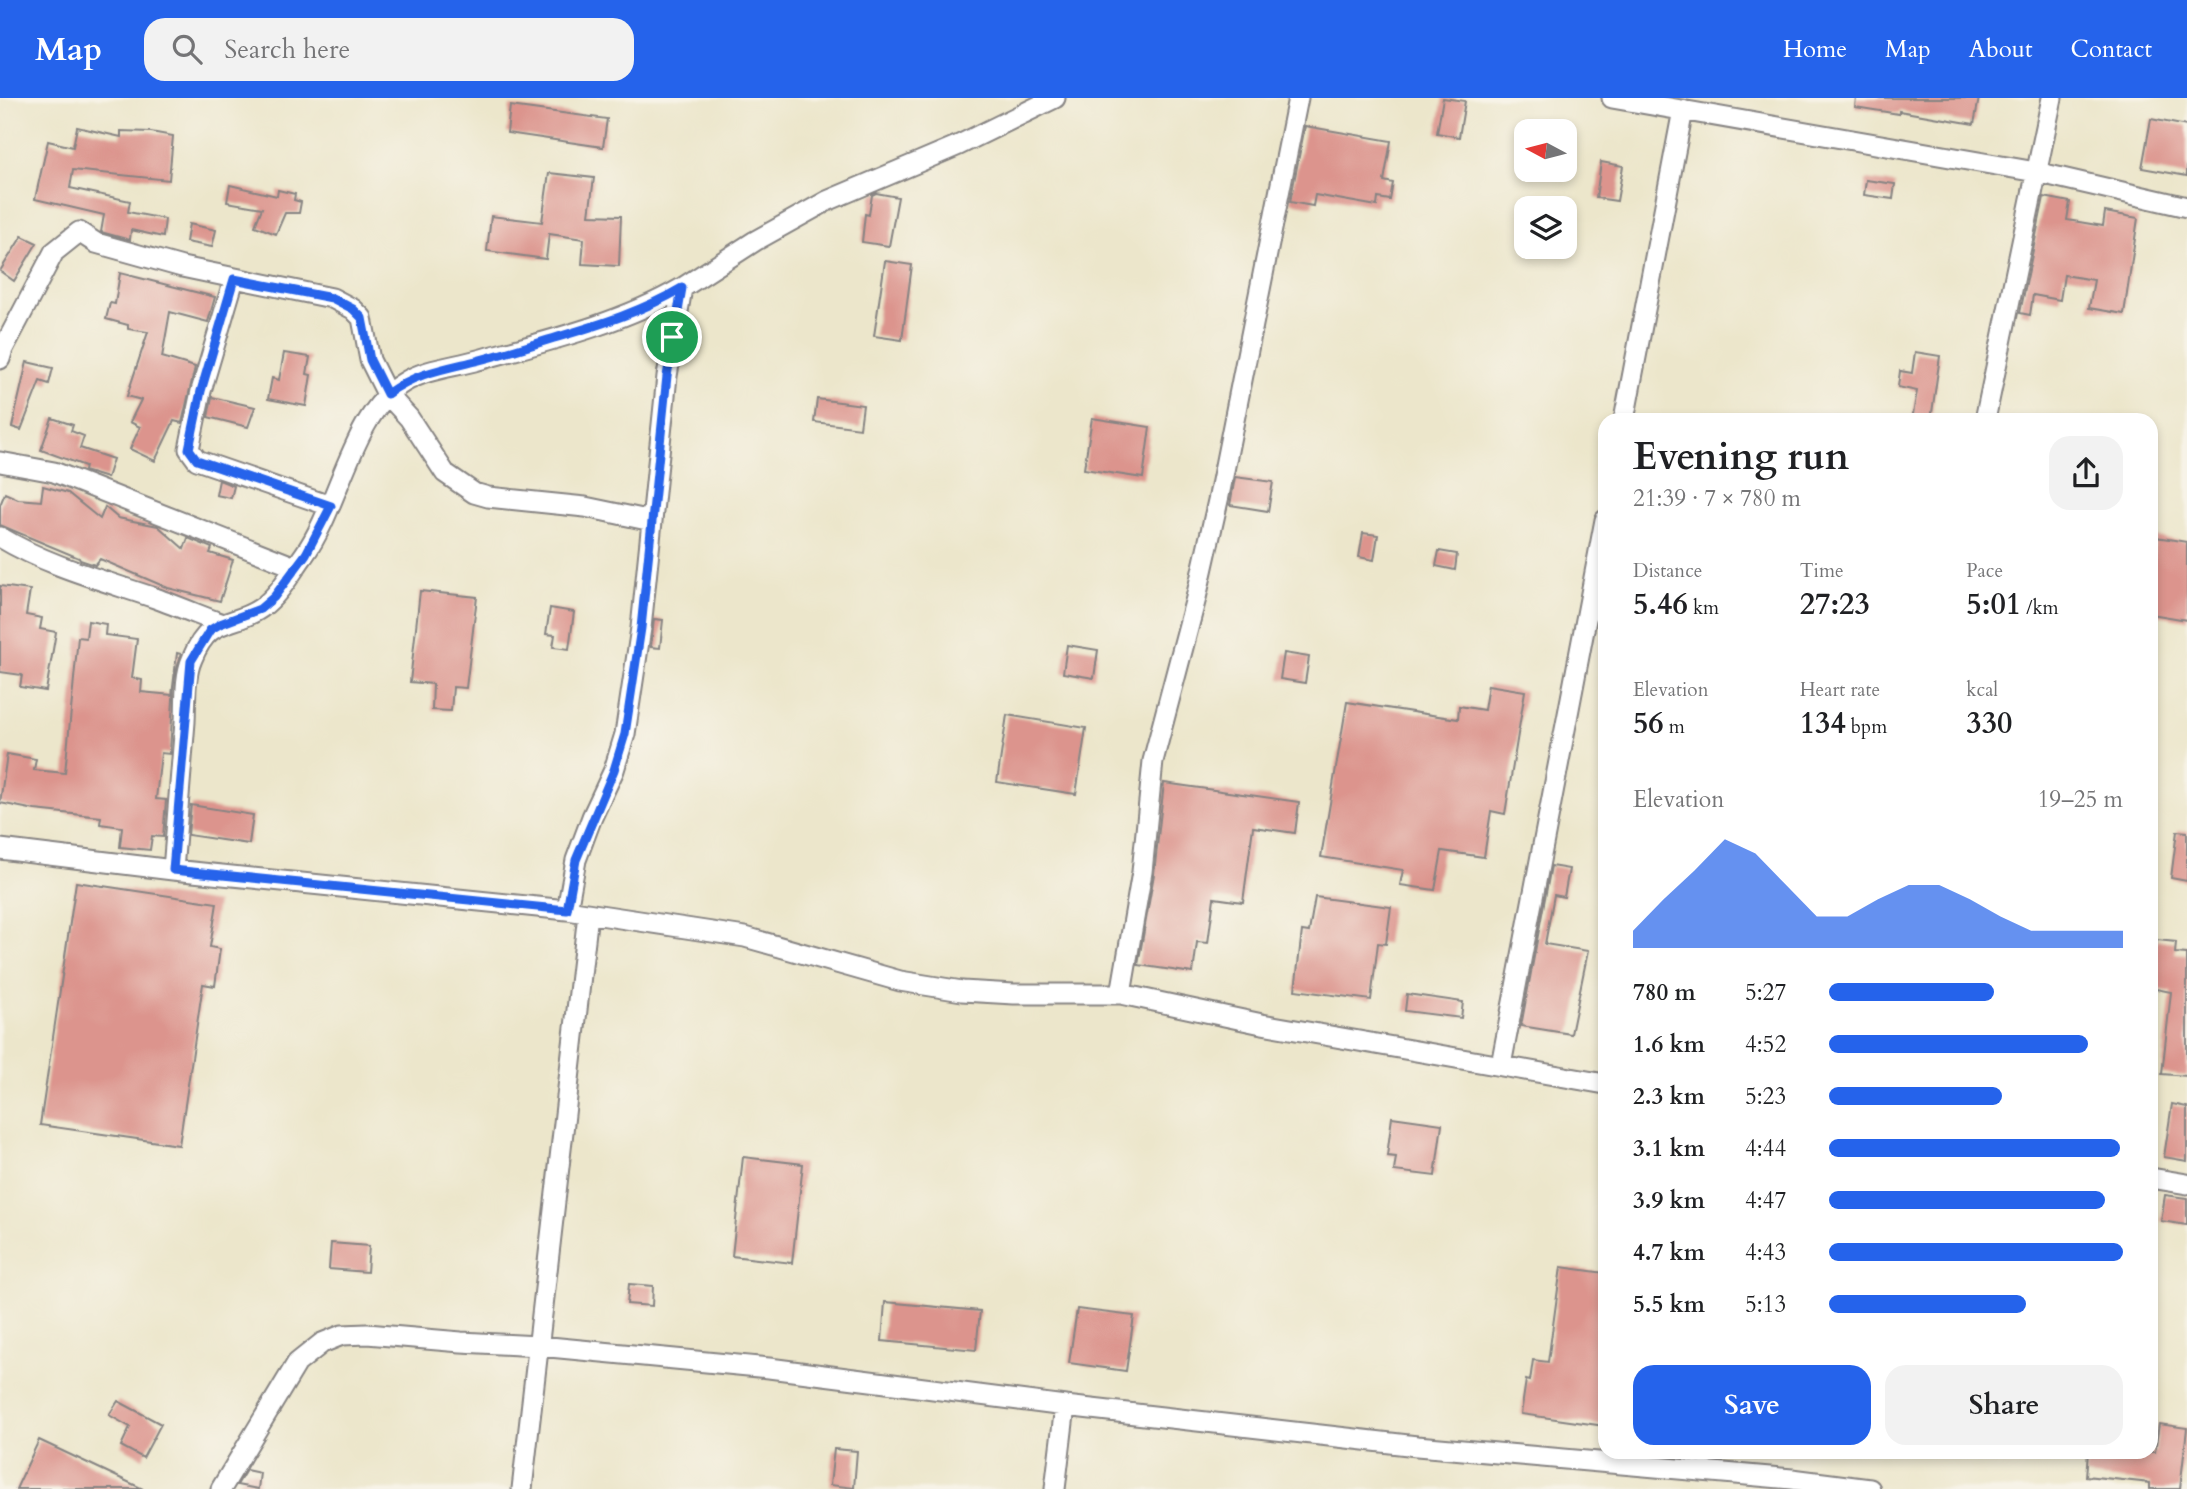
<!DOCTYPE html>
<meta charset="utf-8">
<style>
:root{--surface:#fff;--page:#f2f2f2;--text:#202124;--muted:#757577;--accent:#2563eb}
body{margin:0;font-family:Cardo,serif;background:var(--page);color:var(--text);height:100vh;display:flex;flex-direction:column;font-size:26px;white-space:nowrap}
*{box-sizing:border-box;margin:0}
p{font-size:23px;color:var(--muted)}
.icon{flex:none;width:38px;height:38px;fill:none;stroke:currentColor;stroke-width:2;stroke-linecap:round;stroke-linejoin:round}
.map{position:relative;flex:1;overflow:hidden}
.sheet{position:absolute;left:1598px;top:315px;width:560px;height:1046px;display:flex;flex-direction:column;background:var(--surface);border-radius:21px;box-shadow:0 4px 10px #0003}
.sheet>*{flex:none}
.needle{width:46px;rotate:277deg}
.controls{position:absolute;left:1514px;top:21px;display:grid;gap:14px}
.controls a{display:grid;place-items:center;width:63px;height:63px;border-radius:14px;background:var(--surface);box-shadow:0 4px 10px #0003;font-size:35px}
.pin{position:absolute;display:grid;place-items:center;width:60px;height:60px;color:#fff;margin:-30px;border:4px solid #fff;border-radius:50%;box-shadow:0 2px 7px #0007}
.round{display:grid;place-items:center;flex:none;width:74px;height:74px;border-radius:21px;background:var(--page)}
.headline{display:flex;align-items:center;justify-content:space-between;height:119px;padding:0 35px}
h1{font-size:38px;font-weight:600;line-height:52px}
.stats{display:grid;grid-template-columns:repeat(3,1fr);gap:10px;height:119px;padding:7px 35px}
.stats div{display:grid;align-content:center}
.stats b{font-size:30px;font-weight:600}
.stats small{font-size:19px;font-weight:400}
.stats p{font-size:19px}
.chart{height:196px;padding:14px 35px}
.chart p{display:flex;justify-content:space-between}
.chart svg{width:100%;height:126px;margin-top:7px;fill:var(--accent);opacity:.7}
.primary-button{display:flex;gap:14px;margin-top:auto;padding:14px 35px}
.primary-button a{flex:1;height:80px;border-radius:21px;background:var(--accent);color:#fff;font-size:28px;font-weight:600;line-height:80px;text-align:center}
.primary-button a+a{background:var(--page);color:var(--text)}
ul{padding:0 35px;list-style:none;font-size:23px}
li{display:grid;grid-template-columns:112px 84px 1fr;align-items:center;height:52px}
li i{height:18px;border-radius:9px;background:var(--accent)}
header{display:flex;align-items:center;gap:42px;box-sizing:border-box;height:98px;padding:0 35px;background:var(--accent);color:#fff}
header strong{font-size:33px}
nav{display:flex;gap:38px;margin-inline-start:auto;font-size:24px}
.search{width:490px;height:63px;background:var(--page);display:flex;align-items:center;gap:18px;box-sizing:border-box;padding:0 24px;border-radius:21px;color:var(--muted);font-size:26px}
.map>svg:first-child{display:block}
</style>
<header>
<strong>Map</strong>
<div class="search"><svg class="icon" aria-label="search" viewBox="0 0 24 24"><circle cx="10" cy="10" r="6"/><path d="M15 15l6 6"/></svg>Search here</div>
<nav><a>Home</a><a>Map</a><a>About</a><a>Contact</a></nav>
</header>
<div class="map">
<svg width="2187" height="1391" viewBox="0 0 2187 1391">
<rect width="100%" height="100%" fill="#f7f3e8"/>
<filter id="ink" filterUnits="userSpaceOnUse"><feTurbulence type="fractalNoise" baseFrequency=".0143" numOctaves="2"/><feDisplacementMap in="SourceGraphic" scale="14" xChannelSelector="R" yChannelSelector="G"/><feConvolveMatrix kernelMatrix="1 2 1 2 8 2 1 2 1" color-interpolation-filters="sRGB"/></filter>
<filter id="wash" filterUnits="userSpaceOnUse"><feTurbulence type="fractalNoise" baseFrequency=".00686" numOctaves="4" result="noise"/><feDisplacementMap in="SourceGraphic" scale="28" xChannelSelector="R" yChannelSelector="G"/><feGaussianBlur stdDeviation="1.57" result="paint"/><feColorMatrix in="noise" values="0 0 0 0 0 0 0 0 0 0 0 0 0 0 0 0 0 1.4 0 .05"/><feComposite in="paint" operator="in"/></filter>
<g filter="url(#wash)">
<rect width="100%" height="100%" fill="#ece6cb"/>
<g id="blocks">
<path fill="#dc948d" d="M1443 0 1465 3 1459 39 1437 35Z
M1856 0H1979L1974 26 1899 13V16L1855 9Z
M510 8 607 21 603 49 507 35Z
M2151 21 2187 28V78L2142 70Z
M1305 28 1391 43 1384 83 1393 85 1390 102 1378 100 1377 108 1315 97 1313 108 1290 104Z
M77 29 121 39V33L151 34 173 38 169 82 73 72 70 90 130 103 128 114 165 121 163 139 131 132 130 142 101 134 104 117 35 101 48 43 73 49Z
M1601 64 1623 68 1617 103 1596 100Z
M549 75 594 80 589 117 621 118 619 168 582 166 584 141 549 136 546 161 487 153 491 118 542 124Z
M1866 82 1895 86 1893 101 1864 97Z
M230 87 277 98 278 92 295 96 294 102 301 104 299 115H285L276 136 255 128 262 110 227 104Z
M876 95 898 99 889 148 862 144 865 116 869 117 872 97Z
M2044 99 2070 104 2067 122 2103 128 2105 114 2138 120 2124 216 2089 210 2094 182 2064 177 2060 202 2033 197 2030 217 2020 215Z
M189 126 216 132 212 149 186 144Z
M22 138 37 145 14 183 0 173Z
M885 163 912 167 902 242 874 238Z
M120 175 215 199 208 224 170 214 162 259 195 269 182 325 174 323 155 363 130 351 140 329 130 324 141 302 127 298 148 234 128 231V227L106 221 110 205 115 206Z
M1915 254 1940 258 1931 322H1912L1917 293 1898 289 1900 273 1912 275Z
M284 255 310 259 307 276 311 277 306 308 268 301 272 280 279 282Z
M27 264 53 270 49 286 40 283 21 332 12 329Z
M212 299 255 309 248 329 208 319Z
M817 301 863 307 860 330 814 324Z
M52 320 73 327 71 333 84 338 80 350 113 361 107 380 84 373 85 368 41 352Z
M1092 320 1150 329 1143 380 1084 371Z
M1235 379 1273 384 1268 413 1230 407Z
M219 382 234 388 231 400 216 397Z
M43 388 68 395 100 421 105 409 118 420 158 428 184 451 188 440 212 450 210 455 233 462 220 503 168 490 100 461 95 467 80 462 79 460 0 427V407L5 395 18 401 41 403Z
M1363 435 1378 437 1374 462 1359 459Z
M2156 439 2187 444V522L2151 516V470Z
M1439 453 1457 456 1455 472 1436 468Z
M0 488 30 492 26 517 42 520 40 531 56 534 46 593 20 589 22 577 0 574Z
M420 493 477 499 466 590 453 589 451 613 432 612 433 586 410 584Z
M550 510 574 514 569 551 553 549 555 537 546 536Z
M654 521 663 522 660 550 651 549Z
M88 523 106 526 105 537 137 541 132 580 142 582 141 594 172 597 177 555 181 556 174 583 170 656 161 655 156 701 166 702 163 739 152 738 150 752 120 749 122 729 100 726 101 719 35 712 0 705 7 656 36 661 34 672 65 675 78 539 86 540Z
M1067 547 1098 552 1094 580 1063 575Z
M1284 555 1309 559 1305 585 1280 581Z
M1488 587 1525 593 1505 716 1491 713 1484 759 1442 753 1435 792 1400 787 1403 772 1321 759 1347 604 1458 621 1459 608 1484 612Z
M1007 617 1086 630 1076 696 997 684Z
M1164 685 1299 704 1295 735 1253 729 1243 804 1214 800 1208 845 1197 844 1193 875 1138 867 1154 776Z
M191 707 253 717 249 746 188 737Z
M2177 733 2187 734V783L2171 780Z
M1551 768 1569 771 1564 799 1554 797 1545 846 1588 853 1571 936 1521 928Z
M76 784 217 805 210 849 220 851 215 888 203 886 179 1047 40 1027Z
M1315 799 1391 809 1386 846 1378 845 1371 902 1295 892 1302 833 1309 834Z
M2157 842 2176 844 2175 855 2187 856V978L2162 976 2171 894 2151 890V852L2155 853Z
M1407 896 1463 904 1461 920 1405 913Z
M2172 1006 2187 1009V1063L2164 1059Z
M1392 1019 1442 1026 1435 1078 1394 1073 1396 1059 1387 1058Z
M743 1059 803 1066 792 1165 732 1158Z
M2165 1097 2187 1100V1127L2161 1123Z
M331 1145 369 1148 367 1174 329 1171Z
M1561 1169 1605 1175V1328L1521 1316 1526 1282 1530 1283 1533 1262 1548 1264Z
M629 1186 653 1188 652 1208 627 1206Z
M885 1204 980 1213 976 1252 882 1243Z
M1077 1211 1134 1218 1126 1273 1069 1265Z
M118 1303 161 1326 143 1360 121 1348 130 1329 109 1317Z
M2159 1326 2187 1330 2180 1391H2150V1385L2086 1378 2088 1354H2155Z
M39 1342 143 1391H16Z
M834 1351 857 1353 854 1390 830 1387Z
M246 1372 260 1375 258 1391 237 1387Z"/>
</g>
</g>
<g filter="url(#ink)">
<use href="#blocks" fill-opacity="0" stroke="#878483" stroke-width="2"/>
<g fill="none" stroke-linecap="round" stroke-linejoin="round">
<defs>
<path id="minor" d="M1055 0 959 47 827 103 755 143 682 190 667 278 641 530 625 636 614 672 592 719 576 762 567 812 745 839 900 883 962 893 1014 896H1121
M1298 0 1219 398 1196 500 1153 663 1142 774 1121 896 1262 926 1605 986
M1612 0 2036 74 2187 109
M234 181 201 293 189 351 197 362 330 408
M0 261 3 251 54 154 79 134 96 145 182 169 332 200 353 211 362 220 370 262 387 296 409 320 445 375 474 395 488 399 585 409 652 423
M1624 322 1683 12
M1985 322 2052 0
M0 364 54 374 295 469
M0 439C48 468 102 482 155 500 177 508 199 517 220 525
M0 751 173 772 567 812
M173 772C177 722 181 673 185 624 186 604 184 579 192 561 210 516 231 531 261 510 279 497 291 475 304 457 339 409 352 316 403 285 425 271 453 269 478 262 547 243 620 226 682 190
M1501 967 1605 422
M2151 1080 2187 1086
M221 1391 297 1265 322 1245 342 1237 367 1236 461 1244 539 1248 769 1270 1065 1308 1417 1348 1792 1381 1870 1391
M522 1391 588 816
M1055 1391 1065 1308"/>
</defs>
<use href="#minor" stroke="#878483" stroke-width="23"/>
<use href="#minor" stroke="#fff" stroke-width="19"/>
</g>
</g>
<g fill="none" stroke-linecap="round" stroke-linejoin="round" filter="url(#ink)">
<defs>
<path id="route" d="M234 181 332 200 353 211 362 220 370 262 387 296C416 275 443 271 476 263 504 256 531 247 558 239 602 226 643 213 682 190L667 278 641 530 625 636 614 672 576 762 567 812 173 772 191 563 210 532 220 526 260 511 274 499 306 456 331 408 197 362 189 351 201 293Z"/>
</defs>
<use href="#route" stroke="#fff" stroke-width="14"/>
<use href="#route" stroke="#2563eb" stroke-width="9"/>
</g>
</svg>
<div class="controls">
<a><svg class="needle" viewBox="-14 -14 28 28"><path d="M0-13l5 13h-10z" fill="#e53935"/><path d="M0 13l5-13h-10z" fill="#757577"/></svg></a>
<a><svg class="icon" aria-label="layers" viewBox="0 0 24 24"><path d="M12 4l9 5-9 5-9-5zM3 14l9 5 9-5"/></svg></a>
</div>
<div class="pin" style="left:672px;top:239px;background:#1e9e55"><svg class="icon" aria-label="arrive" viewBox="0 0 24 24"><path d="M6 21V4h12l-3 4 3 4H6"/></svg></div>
<section class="sheet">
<div class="headline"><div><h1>Evening run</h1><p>21:39 · 7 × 780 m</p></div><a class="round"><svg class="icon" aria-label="share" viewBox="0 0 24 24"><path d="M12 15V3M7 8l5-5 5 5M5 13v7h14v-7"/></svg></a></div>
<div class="stats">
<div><p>Distance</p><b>5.46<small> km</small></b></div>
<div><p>Time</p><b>27:23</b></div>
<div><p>Pace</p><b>5:01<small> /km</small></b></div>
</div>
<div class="stats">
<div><p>Elevation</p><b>56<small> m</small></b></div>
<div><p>Heart rate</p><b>134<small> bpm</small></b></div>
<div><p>kcal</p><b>330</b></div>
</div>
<div class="chart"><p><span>Elevation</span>19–25 m</p>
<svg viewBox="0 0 160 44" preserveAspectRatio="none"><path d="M0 44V38L10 27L20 17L30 6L40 11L50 22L60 33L70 33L80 27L90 22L100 22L110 27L120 33L130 38L140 38L150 38L160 38V44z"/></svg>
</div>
<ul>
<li><b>780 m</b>5:27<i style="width:56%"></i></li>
<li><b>1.6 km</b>4:52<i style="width:88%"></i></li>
<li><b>2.3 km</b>5:23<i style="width:59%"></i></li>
<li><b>3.1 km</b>4:44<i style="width:99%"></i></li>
<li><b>3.9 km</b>4:47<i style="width:94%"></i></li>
<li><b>4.7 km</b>4:43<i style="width:100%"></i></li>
<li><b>5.5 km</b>5:13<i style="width:67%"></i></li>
</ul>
<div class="primary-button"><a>Save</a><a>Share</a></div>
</section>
</div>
